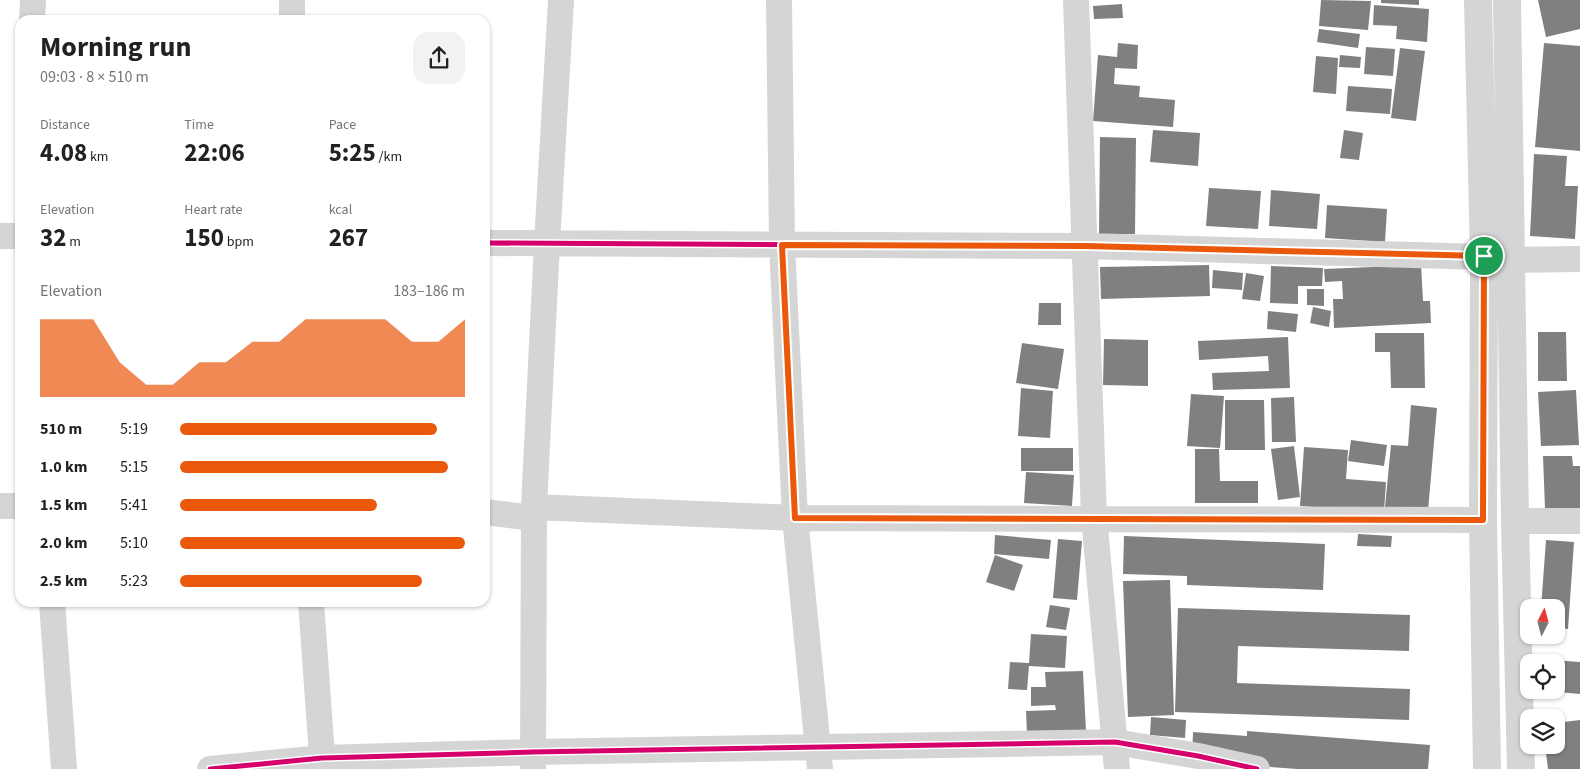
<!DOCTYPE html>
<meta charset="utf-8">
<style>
:root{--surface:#fff;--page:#f2f2f2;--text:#222;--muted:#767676;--accent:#ea580c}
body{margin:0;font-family:"Source Sans 3",sans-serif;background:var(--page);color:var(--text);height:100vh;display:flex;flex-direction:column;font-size:19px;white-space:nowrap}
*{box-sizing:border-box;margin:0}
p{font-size:16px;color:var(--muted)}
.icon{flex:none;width:28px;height:28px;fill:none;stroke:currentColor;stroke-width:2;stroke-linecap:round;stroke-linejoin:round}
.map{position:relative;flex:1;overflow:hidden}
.details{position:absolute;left:15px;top:15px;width:475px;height:592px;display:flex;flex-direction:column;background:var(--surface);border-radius:15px;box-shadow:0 1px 4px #0004}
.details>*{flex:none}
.needle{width:32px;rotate:6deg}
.tools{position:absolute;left:1520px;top:599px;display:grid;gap:10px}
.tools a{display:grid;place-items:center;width:45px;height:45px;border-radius:10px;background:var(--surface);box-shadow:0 1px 4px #0004;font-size:25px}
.pin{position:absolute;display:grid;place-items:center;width:42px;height:42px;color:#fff;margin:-21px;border:2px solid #fff;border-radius:50%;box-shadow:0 1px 5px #0007}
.round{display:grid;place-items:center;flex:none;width:52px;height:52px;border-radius:15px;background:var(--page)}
.summary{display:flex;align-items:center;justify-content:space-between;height:85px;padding:0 25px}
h1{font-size:28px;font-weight:700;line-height:38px}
.stats{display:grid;grid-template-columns:repeat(3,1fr);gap:8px;height:85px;padding:5px 25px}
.stats div{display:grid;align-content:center}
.stats b{font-size:25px;font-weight:700}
.stats small{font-size:14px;font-weight:400}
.stats p{font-size:14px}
.chart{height:140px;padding:10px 25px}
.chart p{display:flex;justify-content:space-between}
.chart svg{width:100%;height:90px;margin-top:5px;fill:var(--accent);opacity:.7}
ul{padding:0 25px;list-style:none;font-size:16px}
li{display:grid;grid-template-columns:80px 60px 1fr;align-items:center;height:38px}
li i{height:12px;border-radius:6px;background:var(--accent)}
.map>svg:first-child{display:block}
</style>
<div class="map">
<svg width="1580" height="769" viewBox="0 0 1580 769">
<rect width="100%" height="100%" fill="#fff"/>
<path fill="#808080" d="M1321 0 1371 1 1368 30 1319 26Z
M1381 0H1419V5L1381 3Z
M1538 0H1580V29L1546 37Z
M1122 4 1123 18 1094 19 1093 6Z
M1374 5 1429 9 1427 42 1396 39 1397 26 1373 25Z
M1319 29 1360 34 1358 48 1317 42Z
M1118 43 1138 45 1137 69 1115 68 1114 84 1140 86 1139 97 1175 100 1173 127 1093 121 1098 55 1117 57Z
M1544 43 1580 46V151L1535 147Z
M1366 47 1395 49 1393 76 1364 74Z
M1400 48 1425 51 1416 121 1391 118Z
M1340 55 1361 57 1360 68 1339 67Z
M1316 56 1338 58 1336 94 1313 92Z
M1348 86 1392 89 1390 114 1346 111Z
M1153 130 1200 133 1198 166 1150 162Z
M1344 130 1363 133 1359 160 1340 158Z
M1100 137 1136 138 1135 234H1099Z
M1534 154 1567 156 1565 186H1578L1575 239 1530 236Z
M1209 188 1261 191 1258 229 1206 226Z
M1271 190 1320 194 1317 229 1269 226Z
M1327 205 1387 209 1385 242 1325 238Z
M1209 265 1210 296 1101 299 1100 267Z
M1421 265 1423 301H1430L1431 323 1334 328 1333 299H1343L1342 281 1325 282 1324 269Z
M1271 266 1323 268 1322 286H1298V304L1270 303Z
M1213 270 1243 273 1242 290 1212 288Z
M1246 273 1264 276 1260 301 1242 299Z
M1307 289H1324V306L1307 305Z
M1039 303H1061V325H1038Z
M1313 307 1331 311 1329 327 1310 323Z
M1268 311 1298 314 1296 332 1267 329Z
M1538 332H1566L1567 381H1538Z
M1375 333H1424L1425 388H1391L1390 352H1375Z
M1288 337 1290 388 1213 390 1212 373 1269 371 1268 356 1199 360 1198 341Z
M1104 339 1148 340V386L1103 385Z
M1022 343 1064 349 1058 389 1016 383Z
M1021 388 1053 391 1050 438 1018 436Z
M1576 390 1579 445 1541 446 1538 392Z
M1191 394 1224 396 1220 448 1187 446Z
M1294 397 1296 442H1272L1271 398Z
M1225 400H1264L1265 450H1225Z
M1411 405 1437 408 1428 511 1385 507 1391 445 1408 446Z
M1351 440 1387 445 1384 466 1348 461Z
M1294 446 1300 497 1278 500 1271 449Z
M1304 447 1348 450 1346 479 1386 482 1384 512 1300 506Z
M1021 448H1073V471H1021Z
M1195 449H1219L1220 481H1258V503H1195Z
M1543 456H1572L1573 466H1580V508L1545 509Z
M1026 472 1074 475 1072 506 1024 503Z
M1358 534 1392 536 1391 547 1357 546Z
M995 535 1051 540 1049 559 994 554Z
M1124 536 1325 544 1323 590 1187 585V576L1123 574Z
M1058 539 1082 541 1077 600 1053 598Z
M1546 540 1574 542 1568 629 1556 628V608H1541Z
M995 555 1023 565 1014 591 986 582Z
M1170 580 1174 715 1128 717 1123 581Z
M1050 605 1070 608 1066 630 1046 627Z
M1178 608 1410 615 1409 651 1238 646 1237 683 1410 689 1409 720 1175 712Z
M1031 634 1067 636 1065 668 1029 666 1027 690 1008 689 1010 662 1029 663Z
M1538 659 1580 662V694L1547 691V690H1556V662H1538Z
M1083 671 1086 732 1027 734 1026 711 1056 710 1055 705 1031 706V687H1046L1045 672Z
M1151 717 1186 720 1185 738 1150 735Z
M1580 720V769H1548L1545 745H1556V723Z
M1247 731 1430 745 1428 769H1297L1192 761 1193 732 1247 736Z"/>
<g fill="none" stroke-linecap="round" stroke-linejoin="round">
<path stroke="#d5d5d5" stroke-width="26" d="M292 0V20
M779 0 782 245 795 518 820 769
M1076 0 1094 517 1117 769
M32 20 33 0
M0 236H20
M485 243 1085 246 1484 257
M1511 260 1580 259
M0 506H20
M534 507 795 518 1483 520
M485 512 534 518
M1515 521H1580
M52 602 64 769
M311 602 323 769
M533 768 534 507 547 243 561 0
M210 769 322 758 532 752 1115 742 1198 756 1257 769"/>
<path stroke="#d5d5d5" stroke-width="28" d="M1478 0 1484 257 1483 520 1487 769
M1507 0 1515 521 1521 769"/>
<defs>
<path id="cycleway" d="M485 243 1085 246 1484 257
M210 769 322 758 532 752 1115 742 1198 756 1257 769"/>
</defs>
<use href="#cycleway" stroke="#fff" stroke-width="8"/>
<use href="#cycleway" stroke="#d6006c" stroke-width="5"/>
</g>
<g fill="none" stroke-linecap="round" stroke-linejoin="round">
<defs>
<path id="route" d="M782 245 1085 246 1484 256 1483 520 795 518Z"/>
</defs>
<use href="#route" stroke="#fff" stroke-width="10"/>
<use href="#route" stroke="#ea580c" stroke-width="6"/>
</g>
</svg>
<div class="tools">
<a><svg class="needle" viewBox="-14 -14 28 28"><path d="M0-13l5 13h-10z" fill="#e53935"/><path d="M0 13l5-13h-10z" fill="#767676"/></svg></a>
<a><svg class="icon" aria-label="locate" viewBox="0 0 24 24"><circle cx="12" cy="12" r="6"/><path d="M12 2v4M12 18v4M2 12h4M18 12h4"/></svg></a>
<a><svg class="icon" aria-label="layers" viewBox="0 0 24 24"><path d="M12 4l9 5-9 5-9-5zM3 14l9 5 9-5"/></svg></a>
</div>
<div class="pin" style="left:1484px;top:256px;background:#1e9e55"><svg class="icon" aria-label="arrive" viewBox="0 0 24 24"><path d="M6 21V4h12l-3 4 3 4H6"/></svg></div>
<section class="details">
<div class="summary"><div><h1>Morning run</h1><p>09:03 · 8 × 510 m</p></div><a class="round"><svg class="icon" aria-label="share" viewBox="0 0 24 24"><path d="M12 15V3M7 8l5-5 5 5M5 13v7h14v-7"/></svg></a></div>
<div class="stats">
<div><p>Distance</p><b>4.08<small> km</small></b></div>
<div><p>Time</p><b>22:06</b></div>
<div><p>Pace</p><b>5:25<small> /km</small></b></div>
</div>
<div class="stats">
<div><p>Elevation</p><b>32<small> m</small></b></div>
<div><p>Heart rate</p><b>150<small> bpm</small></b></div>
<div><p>kcal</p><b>267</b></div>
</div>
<div class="chart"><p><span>Elevation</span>183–186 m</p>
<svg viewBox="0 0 160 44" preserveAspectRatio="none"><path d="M0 44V6L10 6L20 6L30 27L40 38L50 38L60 27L70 27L80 17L90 17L100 6L110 6L120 6L130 6L140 17L150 17L160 6V44z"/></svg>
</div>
<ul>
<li><b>510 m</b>5:19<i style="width:90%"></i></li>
<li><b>1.0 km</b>5:15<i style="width:94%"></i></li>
<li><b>1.5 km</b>5:41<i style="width:69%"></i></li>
<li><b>2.0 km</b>5:10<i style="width:100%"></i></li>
<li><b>2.5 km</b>5:23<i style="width:85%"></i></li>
</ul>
</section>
</div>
